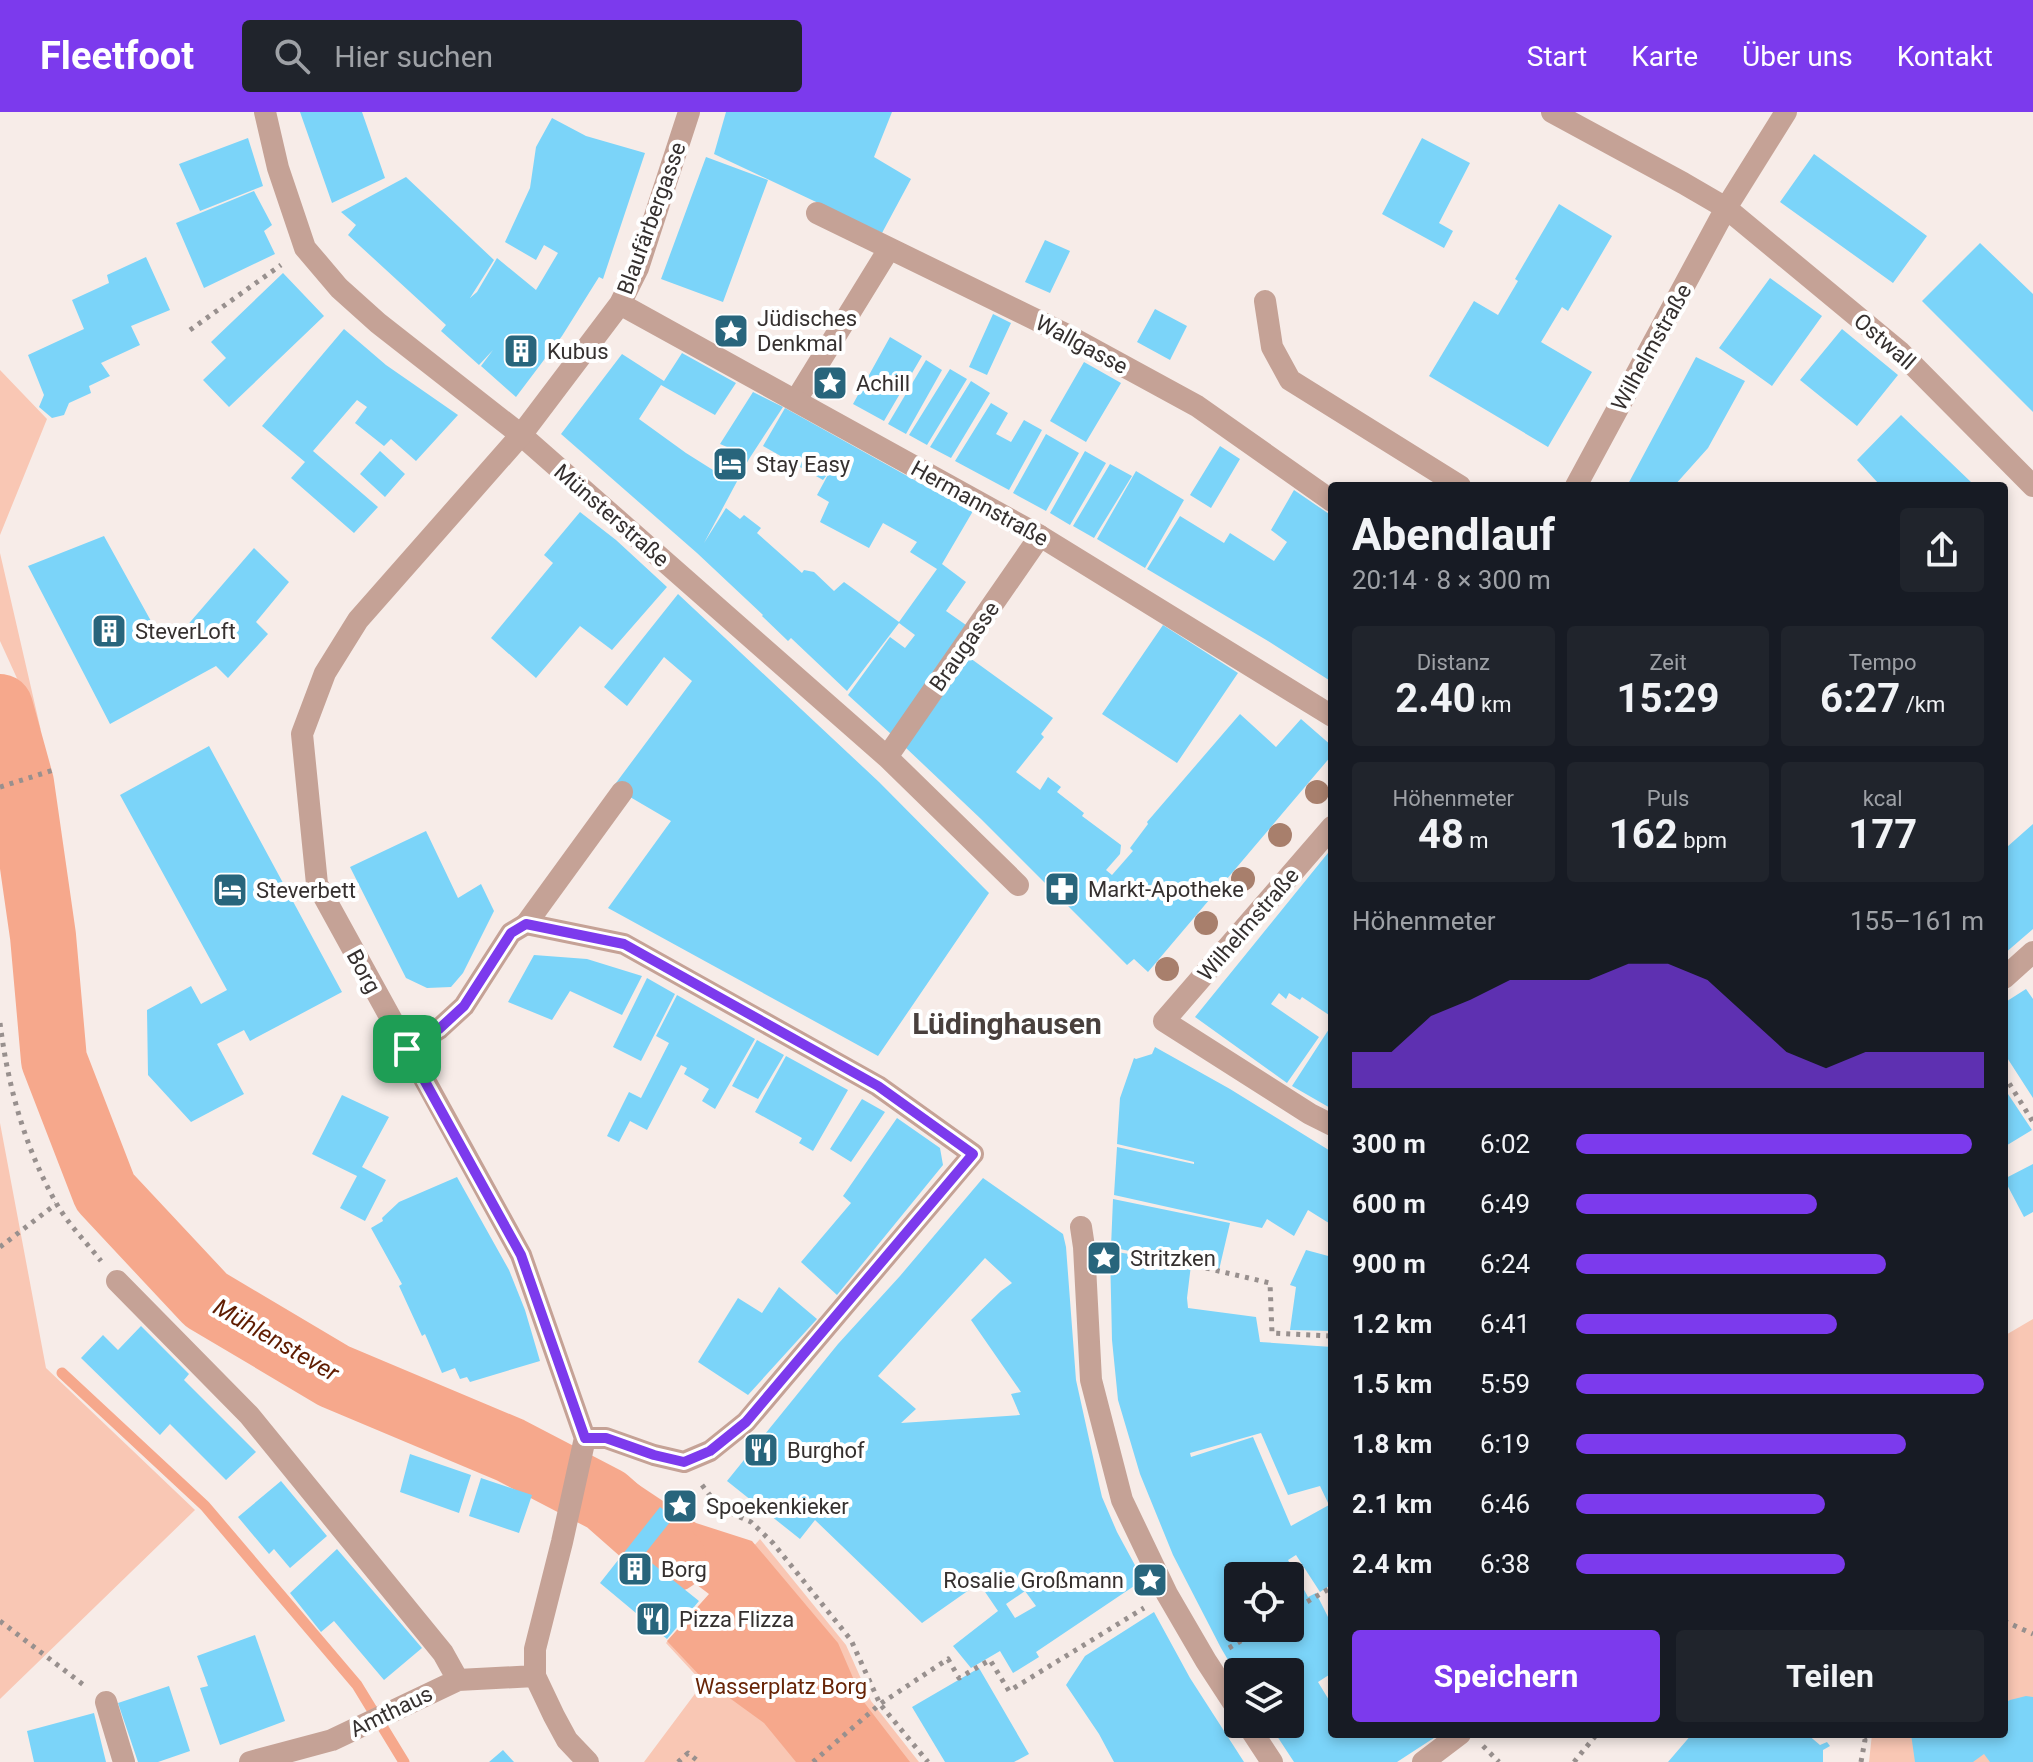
<!DOCTYPE html>
<html lang="de">
<meta charset="utf-8">
<style>
:root{--surface:#171b24;--page:#20242c;--text:#f1f3f6;--muted:#9ea1a6;--accent:#7c3aed}
body{margin:0;font-family:Roboto,sans-serif;background:var(--page);color:var(--text);height:100vh;display:flex;flex-direction:column;font-size:30px;white-space:nowrap}
*{box-sizing:border-box;margin:0}
p{font-size:26px;color:var(--muted)}
.icon{flex:none;width:44px;height:44px;fill:none;stroke:currentColor;stroke-width:2;stroke-linecap:round;stroke-linejoin:round}
.map{position:relative;flex:1;overflow:hidden}
.drawer{position:absolute;left:1328px;top:370px;width:680px;height:1256px;display:flex;flex-direction:column;background:var(--surface);border-radius:8px;box-shadow:0 4px 12px #0003}
.drawer>*{flex:none}
.fabs{position:absolute;left:1224px;top:1450px;display:grid;gap:16px}
.fabs a{display:grid;place-items:center;width:80px;height:80px;border-radius:8px;background:var(--surface);box-shadow:0 4px 12px #0003;font-size:40px}
.pin{position:absolute;display:grid;place-items:center;width:68px;height:68px;color:#fff;margin:-34px;border-radius:16px;box-shadow:0 4px 12px #0006}
.round{display:grid;place-items:center;flex:none;width:84px;height:84px;border-radius:8px;background:var(--page)}
.summary{display:flex;align-items:center;justify-content:space-between;height:136px;padding:0 24px}
h1{font-size:44px;font-weight:700;line-height:60px}
.metrics{display:grid;grid-template-columns:repeat(3,1fr);gap:12px;height:136px;padding:8px 24px}
.metrics div{display:grid;align-content:center;border-radius:8px;background:var(--page);text-align:center}
.metrics b{font-size:40px;font-weight:700}
.metrics small{font-size:22px;font-weight:400}
.metrics p{font-size:22px}
.chart{height:224px;padding:16px 24px}
.chart p{display:flex;justify-content:space-between}
.chart svg{width:100%;height:144px;margin-top:8px;fill:var(--accent);opacity:.7}
.button{display:flex;gap:16px;margin-top:auto;padding:16px 24px}
.button a{flex:1;height:92px;border-radius:8px;background:var(--accent);color:#fff;font-size:32px;font-weight:700;line-height:92px;text-align:center}
.button a+a{background:var(--page);color:var(--text)}
ul{padding:0 24px;list-style:none;font-size:26px}
li{display:grid;grid-template-columns:128px 96px 1fr;align-items:center;height:60px}
li i{height:20px;border-radius:10px;background:var(--accent)}
header{display:flex;align-items:center;gap:48px;box-sizing:border-box;height:112px;padding:0 40px;background:var(--accent);color:#fff}
header strong{font-size:38px}
nav{display:flex;gap:44px;margin-inline-start:auto;font-size:28px}
.search{width:560px;height:72px;background:var(--page);display:flex;align-items:center;gap:20px;box-sizing:border-box;padding:0 28px;border-radius:8px;color:var(--muted);font-size:30px}
.map>svg:first-child{display:block}
</style>
<header>
<strong>Fleetfoot</strong>
<div class="search"><svg class="icon" aria-label="search" viewBox="0 0 24 24"><circle cx="10" cy="10" r="6"/><path d="M15 15l6 6"/></svg>Hier suchen</div>
<nav><a>Start</a><a>Karte</a><a>Über uns</a><a>Kontakt</a></nav>
</header>
<div class="map">
<svg width="2033" height="1650" viewBox="0 0 2033 1650">
<rect width="100%" height="100%" fill="#f7ece8"/>
<path fill="#f9c7b4" d="M0 258 47 307 0 423Z
M0 441 41 619 0 529Z
M0 1011 46 1256 195 1398 0 1587Z
M2033 1207V1650H1869L1872 1622H2004V1224Z
M760 1427 846 1533 871 1589 919 1650H644L703 1571 666 1531Z"/>
<path fill="#f6a88c" d="M621 1361 696 1411 752 1429 838 1531 863 1589 910 1650H796L764 1611 702 1566 667 1529 709 1482 603 1402 610 1363Z"/>
<g fill="none" stroke-linecap="round" stroke-linejoin="round">
<path stroke="#f6a88c" stroke-width="11" d="M62 1261 205 1394 357 1573 404 1650"/>
<path stroke="#f6a88c" stroke-width="66" d="M0 595 21 671 43 824 54 948 105 1080 206 1188 334 1264 510 1338 606 1388 673 1447"/>
</g>
<path fill="#7bd4f9" fill-rule="evenodd" d="M300 0H362L385 66 332 91Z
M726 0H892L874 45 911 67 882 121 714 42Z
M552 6 586 24 645 41 603 167 599 165 562 224 516 285 481 254 493 238 479 253 441 219 446 213 348 123 356 113 341 100 406 65 494 148 470 186 477 180 497 146 536 178 558 141 544 133 536 148 505 130 530 76 536 35Z
M248 26 263 74 200 99 179 52Z
M1422 26 1470 51 1439 111 1453 119 1444 136 1382 102Z
M1814 42 1927 124 1893 171 1780 90Z
M706 45 768 68 723 190 661 167Z
M254 79 272 113 264 119 275 142 204 176 176 111Z
M1559 92 1612 124 1568 199 1562 195 1541 230 1592 260 1548 335 1429 264 1474 189 1498 203 1518 169 1515 167Z
M1045 128 1070 139 1050 181 1025 170Z
M1980 131 2033 182V300L1922 189Z
M146 145 170 198 131 214 140 233 101 251 110 264 89 274 91 281 69 291 64 303 52 306 39 295 44 283 28 243 84 217 72 188 109 171 107 163Z
M283 161 324 204 229 295 203 268 226 246 211 230Z
M1770 166 1822 204 1772 274 1719 236Z
M1155 197 1187 214 1170 248 1137 230Z
M993 202 1011 211 987 263 969 255Z
M344 217 386 253 458 303 416 349 391 327 384 334 355 311 367 295 357 288 313 339 378 395 354 421 291 366 305 350 262 314Z
M1842 217 1898 263 1857 314 1800 268Z
M890 225 922 244 884 309 853 292Z
M682 241 736 271 715 303 661 273 639 307 686 341 713 358 727 335 720 332 753 280 783 295 749 347 704 431 726 396 740 407 744 403 761 416 757 421 802 461 804 458 814 460 834 479 844 470 899 510 937 457 910 440 917 430 883 411 869 436 820 410 829 390 817 383 830 359 823 368 763 334 785 296 945 385 973 399 942 452 966 470 946 499 966 513 891 622 848 583 890 525 905 536 915 523 899 511 847 579 791 526 788 529 762 504 763 503 697 441 561 322 622 242 664 269Z
M1696 245 1745 269 1708 336 1674 374H1627Z
M926 248 942 258 906 322 888 312Z
M1084 250 1121 271 1086 330 1050 309Z
M950 257 967 267 927 333 909 323Z
M971 269 990 281 951 346 930 335Z
M991 291 1008 301 996 322 1011 330 1024 308 1042 318 1009 378 955 349Z
M1901 303 1972 371 1969 374H1878V371L1857 348Z
M1046 322 1079 341 1046 399 1013 381Z
M1220 334 1240 347 1211 396 1190 383Z
M380 339 405 362 385 385 360 362Z
M1085 339 1106 351 1070 413 1050 401Z
M1110 352 1132 364 1094 426 1073 414Z
M1136 359 1184 388 1145 456 1097 427Z
M1294 378 1332 404V570L1268 529 1147 457 1180 404 1224 431 1230 421 1274 449 1287 430 1271 418Z
M580 400 616 428 667 475 612 538 580 514 536 566 491 526 553 451 544 443Z
M104 424 162 529 185 516 254 436 289 470 256 510 268 522 228 566 216 554 110 612 28 454Z
M678 482 879 670 989 781 878 944 608 796 671 709 613 675 692 569 664 545 627 594 604 575Z
M1163 513 1238 561 1177 651 1102 602Z
M970 546 1053 606 1041 622 1044 625 1016 660 1040 678 1048 665 1061 675 1057 680 1084 701 1082 704 1121 733 1120 742 1106 758 1112 763 1133 739 1130 736 1148 712 1147 710 1240 602 1276 635 1301 607 1332 634V643L1148 860 1134 847 1127 853 981 707 905 635Z
M209 634 342 880 250 929 244 918 217 932 244 982 191 1010 148 963 147 898 191 874 201 892 227 878 120 683Z
M2033 712V817L2004 842V735L2006 734 2007 735Z
M426 719 458 786 481 772 494 799 463 861 451 875 427 876 406 866 350 755Z
M1332 736V905L1302 885 1300 888 1289 881 1286 887 1279 881 1271 892 1319 925 1287 971 1195 905Z
M534 843 587 847 642 864 622 903 570 879 552 908 508 890Z
M647 866 675 882 641 949 613 935Z
M2026 877 2033 887V986L2004 941V891Z
M677 883 755 927 715 997 702 989 709 977 684 962 687 956 681 953 647 1018 630 1009 619 1030 607 1024 629 980 641 986 669 931 656 924Z
M1329 917 1332 919V997L1292 974Z
M757 928 784 943 758 987 732 974Z
M1155 935 1230 977 1332 1040V1113L1308 1098 1294 1124 1267 1107 1262 1116 1114 1083 1117 1035 1194 1052V1050L1117 1032 1120 986 1134 946 1136 947 1152 942Z
M786 944 848 978 813 1039 799 1031 802 1026 755 1000Z
M2004 976 2032 1018 2004 1035Z
M342 983 389 1005 362 1055 386 1068 365 1109 340 1096 357 1064 312 1042Z
M862 987 885 1000 851 1050 830 1037Z
M897 1006 940 1036 943 1053 837 1183 801 1150 851 1091 843 1084Z
M2033 1052V1100L2024 1105 2004 1067Z
M457 1065 509 1158 525 1198 540 1249 470 1270 467 1265 460 1267 455 1256 442 1261 425 1222 422 1224 399 1174 402 1172 371 1116 383 1109 382 1106 399 1090Z
M983 1066 1063 1122 1066 1135 1076 1268 1099 1372 1102 1385 1117 1420 1143 1468 1036 1540 1039 1545 1013 1561 1000 1539 971 1556 953 1534 998 1499 979 1471 922 1511 815 1408 800 1427 727 1369 838 1232 900 1164ZM985 1146 1012 1171 1001 1179 971 1208 1021 1280 1011 1282 1020 1303 901 1311 916 1297 878 1264ZM1025 1479 1036 1494 1015 1506 1006 1492Z
M1113 1087 1230 1111 1219 1158 1191 1153 1187 1186 1188 1196 1256 1205 1260 1230 1332 1235V1472L1320 1480 1296 1443 1288 1448 1308 1485 1316 1481 1332 1513V1561L1318 1570 1332 1593V1622H1440L1397 1650H1294L1269 1612H1290V1560H1238V1565L1221 1536 1173 1443 1140 1362 1118 1288 1112 1228 1110 1139 1180 1150 1111 1135ZM1261 1321 1288 1383 1320 1374 1329 1393 1291 1414 1253 1325 1191 1345 1190 1341ZM1238 1464H1290V1516H1238Z
M1306 1138 1332 1145V1219L1290 1218 1296 1175 1290 1173Z
M779 1175 817 1207 748 1283 698 1250 738 1186 762 1201Z
M141 1214 189 1262 184 1268 256 1340 226 1368 170 1312 160 1323 81 1246 103 1223 118 1238Z
M410 1342 471 1363 459 1401 400 1380Z
M481 1366 532 1383 519 1421 469 1404Z
M281 1369 327 1424 290 1456 274 1437 269 1442 238 1405Z
M660 1395 674 1405 643 1444 699 1489 667 1527 600 1471Z
M337 1437 422 1536 384 1568 334 1509 321 1520 290 1481Z
M1154 1500 1190 1566 1244 1650H1114L1099 1622 1066 1573 1085 1544Z
M255 1523 285 1609 220 1633 200 1576 208 1574 197 1544Z
M979 1556 1029 1642 1014 1650H945L912 1595Z
M169 1574 190 1639 158 1650H138L118 1591Z
M2026 1584 2033 1585V1650H1990L1984 1642 1973 1650H1915L1911 1622H2004V1591L2010 1588Z
M94 1601 106 1650H34L27 1619Z
M1692 1622H1807L1820 1633 1827 1630 1830 1634 1823 1638V1650H1668Z
M503 1638 514 1650H489Z"/>
<g fill="none" stroke-linecap="round" stroke-linejoin="round">
<path stroke="#98908e" stroke-width="5" stroke-dasharray="4 6" stroke-linecap="butt" d="M190 218 281 153
M0 675 57 657
M0 911C8 974 24 1033 55 1089 67 1111 86 1130 101 1149
M2004 963 2033 1010
M0 1135 56 1092
M1206 1156 1270 1171 1272 1221 1332 1224
M702 1373 712 1386 731 1401 751 1410 773 1431 851 1528 880 1592 928 1650
M1290 1500 1332 1475
M0 1509 85 1574
M2004 1509 2033 1522
M1229 1536 1262 1516
M1483 1634 1499 1650
M678 1650 688 1641 699 1650
M813 1650 880 1592 948 1547 959 1566 990 1548 1009 1579 1144 1496
M1574 1650 1597 1622
M1861 1650 1865 1628 1861 1622"/>
<path stroke="#c5a296" stroke-width="22" d="M817 101 1065 222 1197 294 1332 389
M1265 189 1272 235 1290 268 1460 374
M796 288 889 137
M526 812 622 680
M106 1590 124 1650"/>
<path stroke="#c5a296" stroke-width="22" d="M521 323 887 645 1018 773
M887 645 1040 424
M1332 715 1164 909 1310 1002 1332 1013
M526 812 624 832 878 974 973 1042 746 1310 710 1339 684 1350 654 1343 606 1326H585
M2004 866 2033 840
M1081 1115 1084 1135 1091 1268 1122 1388 1167 1482 1206 1549 1238 1598
M1247 1612 1272 1650
M1423 1650 1460 1622"/>
<path stroke="#c5a296" stroke-width="22" d="M265 0 278 56 305 136 339 176 378 211 521 323
M1552 0 1683 71 1726 96 1900 240 2033 374
M620 192 1040 424 1332 604
M1576 374 1726 96 1786 0
M407 937 439 917 464 894 511 821 526 812
M117 1169 249 1303 443 1541 458 1568
M250 1650 332 1628 458 1568 535 1564
M588 1650 567 1628 554 1604 535 1564V1537L562 1430 585 1326 521 1143 317 772 302 622 325 561 358 508 521 323 620 192 638 156 689 0"/>
</g>
<g fill="#a87f6c">
<circle cx="1317" cy="680" r="12"/>
<circle cx="1280" cy="723" r="12"/>
<circle cx="1243" cy="767" r="12"/>
<circle cx="1206" cy="811" r="12"/>
<circle cx="1167" cy="857" r="12"/>
</g>
<g fill="none" stroke-linecap="round" stroke-linejoin="round">
<defs>
<path id="route" d="M526 812 624 832 878 974 973 1042 746 1310 710 1339 684 1350 654 1343 606 1326H585L521 1143 407 937 439 917 464 894 511 821Z"/>
</defs>
<use href="#route" stroke="#fff" stroke-width="16"/>
<use href="#route" stroke="#7c3aed" stroke-width="10"/>
</g>
<defs>
<symbol id="sight-square" viewBox="-11 -11 22 22"><rect x="-9" y="-9" width="18" height="18" rx="4" fill="#28657c" stroke="#fff"/><path d="M0-6L1.8-2.2L6-1.7L2.9 1.2L3.7 5.4L0 3.3L-3.7 5.4L-2.9 1.2L-6-1.7L-1.8-2.2Z" fill="#fff"/></symbol>
<symbol id="building-square" viewBox="-11 -11 22 22"><rect x="-9" y="-9" width="18" height="18" rx="4" fill="#28657c" stroke="#fff"/><path d="M-4-6H4V6H1V3H-1V6H-4ZM-2.5-4.3h1.7v1.8h-1.7ZM.8-4.3h1.7v1.8H.8ZM-2.5-1h1.7V.8h-1.7ZM.8-1h1.7V.8H.8Z" fill="#fff"/></symbol>
<symbol id="hotel-square" viewBox="-11 -11 22 22"><rect x="-9" y="-9" width="18" height="18" rx="4" fill="#28657c" stroke="#fff"/><path d="M-6-4.5h1.5V1H6V5H4.5V3h-9V5H-6ZM-4 0a1.8 1.8 0 1 1 3.6 0ZM.5 0V-2.5h3Q6-2.5 6 0Z" fill="#fff"/></symbol>
<symbol id="pharmacy-square" viewBox="-11 -11 22 22"><rect x="-9" y="-9" width="18" height="18" rx="4" fill="#28657c" stroke="#fff"/><path d="M-2-6h4v4h4v4h-4v4h-4v-4h-4v-4h4Z" fill="#fff"/></symbol>
<symbol id="restaurant-square" viewBox="-11 -11 22 22"><rect x="-9" y="-9" width="18" height="18" rx="4" fill="#28657c" stroke="#fff"/><path d="M-5-6h1v4h1v-4h1v4h1v-4h1v5L-1.5 .5V6h-2V.5L-5-1ZM5-6V6H3V1.5H1.5Q1.5-4 5-6Z" fill="#fff"/></symbol>
</defs>
<g fill-rule="evenodd">
<use href="#sight-square" x="711" y="199" width="40" height="40"/>
<use href="#building-square" x="501" y="219" width="40" height="40"/>
<use href="#sight-square" x="810" y="251" width="40" height="40"/>
<use href="#hotel-square" x="710" y="332" width="40" height="40"/>
<use href="#building-square" x="89" y="499" width="40" height="40"/>
<use href="#pharmacy-square" x="1042" y="757" width="40" height="40"/>
<use href="#hotel-square" x="210" y="758" width="40" height="40"/>
<use href="#sight-square" x="1084" y="1126" width="40" height="40"/>
<use href="#restaurant-square" x="741" y="1318" width="40" height="40"/>
<use href="#sight-square" x="660" y="1374" width="40" height="40"/>
<use href="#building-square" x="615" y="1437" width="40" height="40"/>
<use href="#sight-square" x="1130" y="1448" width="40" height="40"/>
<use href="#restaurant-square" x="633" y="1487" width="40" height="40"/>
</g>
<g text-anchor="middle" stroke-width="8" stroke-linejoin="round" paint-order="stroke">
<g font-size="22" fill="#35302f" stroke="#fff">
<text transform="translate(651 106) rotate(-70)" y="8">Blaufärbergasse</text>
<text transform="translate(1885 229) rotate(41)" y="8">Ostwall</text>
<text transform="translate(1082 232) rotate(28)" y="8">Wallgasse</text>
<text transform="translate(1651 235) rotate(-61)" y="8">Wilhelmstraße</text>
<text transform="translate(980 391) rotate(29)" y="8">Hermannstraße</text>
<text transform="translate(612 403) rotate(41)" y="8">Münsterstraße</text>
<text transform="translate(964 534) rotate(-55)" y="8">Braugasse</text>
<text transform="translate(1248 812) rotate(-49)" y="8">Wilhelmstraße</text>
<text transform="translate(364 859) rotate(61)" y="8">Borg</text>
<text transform="translate(391 1599) rotate(-26)" y="8">Amthaus</text>
</g>
<g font-size="22" fill="#35302f" stroke="#fff" text-anchor="start">
<text x="757" y="214">Jüdisches<tspan x="757" dy="25">Denkmal</tspan></text>
<text x="547" y="247">Kubus</text>
<text x="856" y="279">Achill</text>
<text x="756" y="360">Stay Easy</text>
<text x="135" y="527">SteverLoft</text>
<text x="1088" y="785">Markt-Apotheke</text>
<text x="256" y="786">Steverbett</text>
<text x="1130" y="1154">Stritzken</text>
<text x="787" y="1346">Burghof</text>
<text x="706" y="1402">Spoekenkieker</text>
<text x="661" y="1465">Borg</text>
<text x="1124" y="1476" text-anchor="end">Rosalie Großmann</text>
<text x="679" y="1515">Pizza Flizza</text>
</g>
<g font-size="22" fill="#682507" stroke="#fff">
<text x="781" y="1582">Wasserplatz Borg</text>
</g>
<g font-size="24" font-style="italic" fill="#5f1c00" stroke="#fff">
<text transform="translate(276 1228) rotate(30)" y="8">Mühlenstever</text>
</g>
<g font-size="30" font-weight="bold" fill="#49403d" stroke="#fff">
<text x="1007" y="922">Lüdinghausen</text>
</g>
</g>
</svg>
<div class="fabs">
<a><svg class="icon" aria-label="locate" viewBox="0 0 24 24"><circle cx="12" cy="12" r="6"/><path d="M12 2v4M12 18v4M2 12h4M18 12h4"/></svg></a>
<a><svg class="icon" aria-label="layers" viewBox="0 0 24 24"><path d="M12 4l9 5-9 5-9-5zM3 14l9 5 9-5"/></svg></a>
</div>
<div class="pin" style="left:407px;top:937px;background:#1e9e55"><svg class="icon" aria-label="arrive" viewBox="0 0 24 24"><path d="M6 21V4h12l-3 4 3 4H6"/></svg></div>
<section class="drawer">
<div class="summary"><div><h1>Abendlauf</h1><p>20:14 · 8 × 300 m</p></div><a class="round"><svg class="icon" aria-label="share" viewBox="0 0 24 24"><path d="M12 15V3M7 8l5-5 5 5M5 13v7h14v-7"/></svg></a></div>
<div class="metrics">
<div><p>Distanz</p><b>2.40<small> km</small></b></div>
<div><p>Zeit</p><b>15:29</b></div>
<div><p>Tempo</p><b>6:27<small> /km</small></b></div>
</div>
<div class="metrics">
<div><p>Höhenmeter</p><b>48<small> m</small></b></div>
<div><p>Puls</p><b>162<small> bpm</small></b></div>
<div><p>kcal</p><b>177</b></div>
</div>
<div class="chart"><p><span>Höhenmeter</span>155–161 m</p>
<svg viewBox="0 0 160 44" preserveAspectRatio="none"><path d="M0 44V33L10 33L20 22L30 17L40 11L50 11L60 11L70 6L80 6L90 11L100 22L110 33L120 38L130 33L140 33L150 33L160 33V44z"/></svg>
</div>
<ul>
<li><b>300 m</b>6:02<i style="width:97%"></i></li>
<li><b>600 m</b>6:49<i style="width:59%"></i></li>
<li><b>900 m</b>6:24<i style="width:76%"></i></li>
<li><b>1.2 km</b>6:41<i style="width:64%"></i></li>
<li><b>1.5 km</b>5:59<i style="width:100%"></i></li>
<li><b>1.8 km</b>6:19<i style="width:81%"></i></li>
<li><b>2.1 km</b>6:46<i style="width:61%"></i></li>
<li><b>2.4 km</b>6:38<i style="width:66%"></i></li>
</ul>
<div class="button"><a>Speichern</a><a>Teilen</a></div>
</section>
</div>
